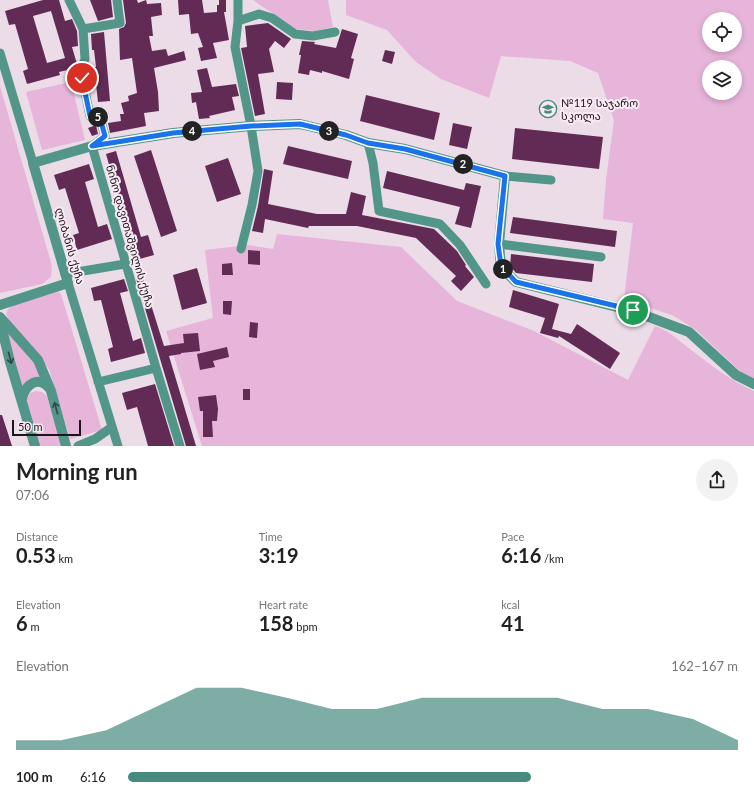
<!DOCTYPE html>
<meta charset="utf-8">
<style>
:root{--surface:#fff;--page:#f2f2f2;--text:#222;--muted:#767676;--accent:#478b7e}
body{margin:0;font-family:Lato,"Noto Sans Georgian",sans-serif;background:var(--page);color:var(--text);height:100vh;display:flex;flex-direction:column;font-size:15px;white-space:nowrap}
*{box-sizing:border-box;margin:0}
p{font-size:13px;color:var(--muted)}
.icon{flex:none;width:22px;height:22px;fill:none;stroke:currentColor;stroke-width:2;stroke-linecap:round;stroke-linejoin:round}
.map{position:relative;height:446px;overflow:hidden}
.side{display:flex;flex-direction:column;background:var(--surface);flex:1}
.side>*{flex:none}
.buttons{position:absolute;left:702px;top:12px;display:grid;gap:8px}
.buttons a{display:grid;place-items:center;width:40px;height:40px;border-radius:50%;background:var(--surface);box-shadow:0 2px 6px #0003;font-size:20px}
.scale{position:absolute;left:12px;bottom:10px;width:69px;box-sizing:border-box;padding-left:4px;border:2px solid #1b1619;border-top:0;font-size:11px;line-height:14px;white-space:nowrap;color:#1b1619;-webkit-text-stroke:3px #f8e9f4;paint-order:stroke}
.pin{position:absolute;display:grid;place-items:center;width:34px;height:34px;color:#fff;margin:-17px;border:2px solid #fff;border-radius:50%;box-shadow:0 1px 4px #0007}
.km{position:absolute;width:20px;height:20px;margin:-10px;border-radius:50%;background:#222;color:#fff;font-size:11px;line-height:20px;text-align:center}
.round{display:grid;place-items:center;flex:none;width:42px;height:42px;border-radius:21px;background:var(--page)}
.headline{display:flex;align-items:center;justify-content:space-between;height:68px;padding:0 16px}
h1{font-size:22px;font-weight:700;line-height:30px}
.figures{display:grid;grid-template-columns:repeat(3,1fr);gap:6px;height:68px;padding:4px 16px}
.figures div{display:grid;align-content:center}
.figures b{font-size:20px;font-weight:700}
.figures small{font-size:11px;font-weight:400}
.figures p{font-size:11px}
.chart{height:112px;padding:8px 16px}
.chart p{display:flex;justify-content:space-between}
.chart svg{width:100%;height:72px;margin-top:4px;fill:var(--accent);opacity:.7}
ul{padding:0 16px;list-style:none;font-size:13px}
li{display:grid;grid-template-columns:64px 48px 1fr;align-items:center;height:30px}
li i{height:10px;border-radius:5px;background:var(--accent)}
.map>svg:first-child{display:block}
</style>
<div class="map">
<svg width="754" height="446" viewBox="0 0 754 446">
<rect width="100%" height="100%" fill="#ebdce7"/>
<path fill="#e7b4da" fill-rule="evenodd" d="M253 0H328L333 27 315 31 296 29Z
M346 0H754V379L742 373 696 330 674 316 624 299 633 223 603 219 606 180 614 120 598 73 570 61 501 56 489 98 441 79 416 62 387 30 346 15ZM709 19H735V45H709ZM709 67H735V93H709Z
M71 82 85 140 42 150 26 92Z
M0 86 52 266 51 277 42 284 0 293Z
M277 234 401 247 457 301 534 331 628 380 655 326C671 332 677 339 691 350 711 365 731 381 754 391V446H202L166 331 213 318 205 250 248 245 273 249Z
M58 292 61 294 102 430 70 439 49 369 10 323 6 313 9 308 16 304Z
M3 325 34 362 42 381 29 380 22 386Z
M36 391 42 392 47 396 62 446H39L26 401 30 393Z"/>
<path fill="#612b56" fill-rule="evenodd" d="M43 0H59L65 21 72 19 77 31 78 46 72 47 77 64 76 68 59 72 60 75 27 84 23 71 28 69 15 24 9 25 5 11ZM51 11 65 58 47 63 33 16Z
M90 0H111L113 17 98 21Z
M123 0H137L138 3 146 0 147 4 161 3 162 15 151 17 153 36H149L152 51 166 49 168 56 184 51 186 60 154 68 158 92 159 111 144 113 146 126 110 133 108 123 121 121 120 114H124L121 103 129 101 128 96 137 93 132 58 120 60 119 29 124 27 126 23Z
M178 0H202L204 13 217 12V5H219V0H226V12H224L229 40 213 43 217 58 201 61 198 48 203 47 198 33 191 34 189 14 179 15Z
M268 23 291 39 284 48 275 41 269 49 274 72 258 74 265 114 255 116 241 48 247 47 245 26Z
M342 29 358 34 351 58 354 59 349 79 322 71V73L310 70 309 75 298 73 301 55H299L302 41 315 42 314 44 336 48Z
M104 32 110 101 98 102 96 84 91 85 90 73H94L93 67H96L94 50H92L91 34Z
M385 50 395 52 392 64 382 61Z
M207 68 212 87 236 84 239 96 232 97 235 110 209 116 210 118 199 119 196 102 192 103 191 93 202 92 197 70Z
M277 82 293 83 292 100 276 99Z
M366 95 440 113 434 140 360 121Z
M453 123 472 127 467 149 449 145Z
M96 125 98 134 92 136 88 128Z
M515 128 603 137 599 169 512 159Z
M288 146 352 161 348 179 283 164Z
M151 150 177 231 161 237 134 156Z
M116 151 141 237 148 235 154 255 136 260 106 154Z
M228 158 241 194 217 202 205 166Z
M89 164 94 179 85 182 98 227 107 224 112 239 77 250 73 235 79 233 65 188 59 190 54 175Z
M264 169 273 171 268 204 317 214H346L351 192 366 196 362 215 434 229 457 251 466 265 465 266 474 277 461 291 451 281 456 276 416 238 357 226H309L308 228 265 219 263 233 252 231 258 206Z
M387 171 464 190 466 183 481 186 471 228 455 224 460 207 383 188Z
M513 217 617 231 615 247 510 233Z
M248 250 260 251V265L248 264Z
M511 254 594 264 592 282 516 273 510 266Z
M232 263 233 275H222V264Z
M197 268 207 303 182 310 173 275Z
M142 276 164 346 184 343 183 334 198 333 200 351 181 353V354L169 356 196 446H186L136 278Z
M124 279 128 291 120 293 133 341 141 338 145 353 111 362 108 349 113 347 101 300 94 301 91 288Z
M513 290 559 304 552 329 571 334 577 324 620 353 610 369 559 336 558 338 540 333 545 318 509 307Z
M223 301H232L231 315 223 314Z
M250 322 258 323 257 338 249 337Z
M227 347 229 357 213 361 215 367 200 370 197 354Z
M155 384 174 446H148L137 407 127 410 122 393Z
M243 389H250V400H243Z
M216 395 218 409 217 421H212L213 437H203V411H200L198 397Z
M0 415H2L12 446H0Z"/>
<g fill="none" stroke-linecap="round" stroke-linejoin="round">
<path stroke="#529589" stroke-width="9" d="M69 0 83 29 85 59 81 72 90 116 100 118 105 136 92 146 156 368 180 446
M238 0V21L235 47 251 126 258 171 252 205 241 249
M238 21 259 14 272 18 295 34 313 36 335 32
M83 29 120 23 117 0
M0 53 33 163
M368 143 373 163 379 211 440 224 460 245 486 284
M505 176 551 180
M499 244 601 257
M65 274 125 264
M68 283 118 446
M98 382 156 368
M78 446 95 439 112 427"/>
<path stroke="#529589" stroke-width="10" d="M0 305 68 283 33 163 92 146 173 133 251 126 300 124 346 135 368 143 405 149 505 176 499 244 501 267 516 282 633 311 689 332 736 375 754 384
M0 317 38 360 51 391 66 446
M0 321 10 362 35 446
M22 399C25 385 38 374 50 389"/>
</g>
<defs><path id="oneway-shaft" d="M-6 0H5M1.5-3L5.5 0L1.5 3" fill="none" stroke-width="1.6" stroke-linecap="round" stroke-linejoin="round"/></defs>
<g stroke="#314946">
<use href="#oneway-shaft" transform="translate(10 358) rotate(75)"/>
<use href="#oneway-shaft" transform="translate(56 408) rotate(-105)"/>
</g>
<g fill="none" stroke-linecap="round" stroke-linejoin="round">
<defs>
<path id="route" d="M82 78 90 116 100 118 105 136 92 146 173 133 251 126 300 124 346 135 368 143 405 149 505 176 498 244 501 266 516 282 633 310"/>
</defs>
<use href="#route" stroke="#fff" stroke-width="8"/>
<use href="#route" stroke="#1a73e8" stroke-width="5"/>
</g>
<defs>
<symbol id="school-ring" viewBox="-11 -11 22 22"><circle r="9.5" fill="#f8e9f4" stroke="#478b7e" stroke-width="1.5"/><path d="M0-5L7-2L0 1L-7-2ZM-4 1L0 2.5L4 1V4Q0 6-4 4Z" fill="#478b7e"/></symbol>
</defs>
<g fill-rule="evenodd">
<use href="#school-ring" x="538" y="99" width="20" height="20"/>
</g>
<g text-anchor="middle" stroke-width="4" stroke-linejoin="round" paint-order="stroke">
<g font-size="11" fill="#1b1619" stroke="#f8e9f4" text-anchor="start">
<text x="561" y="107">№119 საჯარო<tspan x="561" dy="13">სკოლა</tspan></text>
</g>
<g font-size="11" fill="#1b1619" stroke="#f8e9f4">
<text transform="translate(130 236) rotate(74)" y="4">ნინო დავითაშვილის ქუჩა</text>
<text transform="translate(70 246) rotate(74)" y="4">ლიბანის ქუჩა</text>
</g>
</g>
</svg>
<div class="buttons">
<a><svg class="icon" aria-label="locate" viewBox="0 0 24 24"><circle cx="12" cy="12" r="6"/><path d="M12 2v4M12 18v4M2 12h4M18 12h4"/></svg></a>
<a><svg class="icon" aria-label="layers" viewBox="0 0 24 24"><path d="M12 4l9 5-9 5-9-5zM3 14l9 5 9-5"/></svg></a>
</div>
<div class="scale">50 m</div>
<div class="pin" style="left:633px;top:310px;background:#1e9e55"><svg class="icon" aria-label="arrive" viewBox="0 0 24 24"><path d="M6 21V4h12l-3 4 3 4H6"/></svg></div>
<div class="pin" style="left:82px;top:78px;background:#d93025"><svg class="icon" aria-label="check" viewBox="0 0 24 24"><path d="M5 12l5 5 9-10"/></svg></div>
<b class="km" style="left:503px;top:269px">1</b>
<b class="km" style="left:463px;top:164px">2</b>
<b class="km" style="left:329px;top:131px">3</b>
<b class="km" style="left:192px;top:131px">4</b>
<b class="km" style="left:98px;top:117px">5</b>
</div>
<section class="side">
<div class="headline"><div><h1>Morning run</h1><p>07:06</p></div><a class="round"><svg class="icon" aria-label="share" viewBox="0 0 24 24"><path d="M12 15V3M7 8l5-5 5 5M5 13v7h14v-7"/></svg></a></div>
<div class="figures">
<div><p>Distance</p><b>0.53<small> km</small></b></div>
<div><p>Time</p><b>3:19</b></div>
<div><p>Pace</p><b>6:16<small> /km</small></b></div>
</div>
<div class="figures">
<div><p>Elevation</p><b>6<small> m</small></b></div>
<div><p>Heart rate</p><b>158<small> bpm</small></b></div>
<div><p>kcal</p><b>41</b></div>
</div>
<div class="chart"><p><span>Elevation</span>162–167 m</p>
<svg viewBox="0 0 160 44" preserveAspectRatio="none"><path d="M0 44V38L10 38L20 32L30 19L40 6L50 6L60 12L70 19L80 19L90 12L100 12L110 12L120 12L130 19L140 19L150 25L160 38V44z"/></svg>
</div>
<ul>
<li><b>100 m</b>6:16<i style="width:66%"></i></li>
</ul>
</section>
